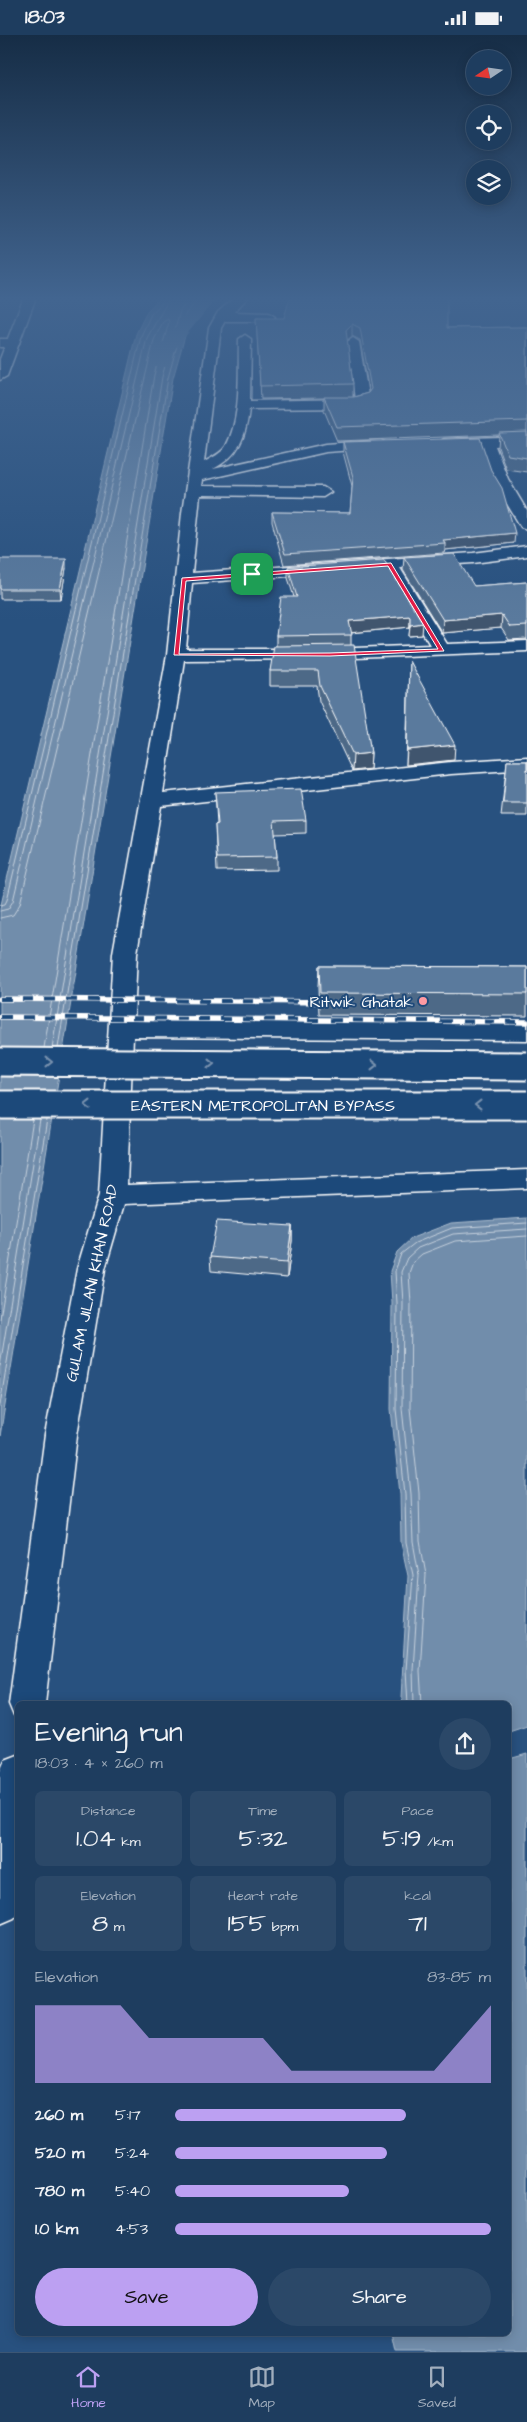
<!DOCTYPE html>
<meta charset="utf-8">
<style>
:root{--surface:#1e3d5f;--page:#2b4868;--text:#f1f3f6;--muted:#a1aebd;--line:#3c5674;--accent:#bca0f2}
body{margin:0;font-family:"Architects Daughter",sans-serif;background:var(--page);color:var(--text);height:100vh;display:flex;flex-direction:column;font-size:19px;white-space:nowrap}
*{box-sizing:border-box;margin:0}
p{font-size:16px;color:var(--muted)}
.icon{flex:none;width:28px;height:28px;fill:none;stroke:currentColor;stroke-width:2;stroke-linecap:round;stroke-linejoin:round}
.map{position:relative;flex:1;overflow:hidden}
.sheet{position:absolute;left:15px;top:1666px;width:496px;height:635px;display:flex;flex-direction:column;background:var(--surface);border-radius:8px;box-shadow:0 2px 12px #0003,0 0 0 1px var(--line)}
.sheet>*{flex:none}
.needle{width:32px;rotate:257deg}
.tools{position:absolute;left:466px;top:15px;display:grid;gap:10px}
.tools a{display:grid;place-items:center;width:45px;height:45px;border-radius:50%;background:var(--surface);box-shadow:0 2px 12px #0003,0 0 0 1px var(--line);font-size:25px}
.pin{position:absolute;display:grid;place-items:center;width:42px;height:42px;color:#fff;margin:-21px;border-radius:10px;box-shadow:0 2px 8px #0006}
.round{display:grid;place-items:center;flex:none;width:52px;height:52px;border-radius:26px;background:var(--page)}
.summary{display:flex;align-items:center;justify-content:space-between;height:85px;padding:0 20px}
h1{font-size:28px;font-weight:600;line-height:38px}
.figures{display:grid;grid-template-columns:repeat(3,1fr);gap:8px;height:85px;padding:5px 20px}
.figures div{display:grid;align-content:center;border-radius:8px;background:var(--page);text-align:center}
.figures b{font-size:25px;font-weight:600}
.figures small{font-size:14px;font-weight:400}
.figures p{font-size:14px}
.chart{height:140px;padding:10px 20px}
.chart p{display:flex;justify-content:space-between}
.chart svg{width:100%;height:90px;margin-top:5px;fill:var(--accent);opacity:.7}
.action{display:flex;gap:10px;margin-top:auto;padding:10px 20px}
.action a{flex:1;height:58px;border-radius:30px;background:var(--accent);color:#111;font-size:20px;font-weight:600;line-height:58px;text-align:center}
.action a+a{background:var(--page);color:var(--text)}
ul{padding:0 20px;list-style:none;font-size:16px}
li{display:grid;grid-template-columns:80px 60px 1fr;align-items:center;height:38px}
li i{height:12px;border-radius:6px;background:var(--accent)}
.status{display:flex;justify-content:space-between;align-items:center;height:35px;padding:0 25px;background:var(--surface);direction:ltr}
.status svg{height:14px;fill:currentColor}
.menu{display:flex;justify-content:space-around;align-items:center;height:70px;border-top:1px solid var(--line);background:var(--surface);font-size:14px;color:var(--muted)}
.menu a{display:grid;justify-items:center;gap:2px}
.menu .selected{color:var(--accent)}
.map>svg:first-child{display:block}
</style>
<div class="status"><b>18:03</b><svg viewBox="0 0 49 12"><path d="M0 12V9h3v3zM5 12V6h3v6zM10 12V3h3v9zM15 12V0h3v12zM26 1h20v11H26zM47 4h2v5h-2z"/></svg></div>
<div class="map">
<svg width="527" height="2317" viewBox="0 0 527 2317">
<rect width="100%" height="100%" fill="#28517f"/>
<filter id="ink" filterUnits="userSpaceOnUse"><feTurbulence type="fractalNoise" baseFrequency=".02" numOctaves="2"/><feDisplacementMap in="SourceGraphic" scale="10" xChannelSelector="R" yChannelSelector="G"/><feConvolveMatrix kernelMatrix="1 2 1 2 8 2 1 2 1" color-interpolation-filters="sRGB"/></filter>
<g filter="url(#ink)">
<path fill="#718dab" stroke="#aabbcd" d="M160 262H208L191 280 173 343 0 1401V874L136 299 147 276Z
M527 1183V1690L509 1696V1669H404L401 1662 408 1541 401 1508 400 1459 391 1374 392 1268 390 1236 397 1217 412 1203 451 1188Z
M527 1719V2317H397L393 2299H509V1724Z"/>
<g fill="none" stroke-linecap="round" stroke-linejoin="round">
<path stroke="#c6d1dd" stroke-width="1" d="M0 870 5 869 7 865 141 301 151 279 163 267 164 262
M0 876 8 874 13 866 147 303 170 262
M0 883 13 880 20 869 154 305 163 287 168 284 169 287 154 340 44 1013
M52 1013 162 342 180 276 192 262
M58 1013 168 343 186 278 201 262
M0 1284 33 1085
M0 1331 40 1085
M0 1370 47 1085
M408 1669 406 1635 413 1540 406 1508 405 1459 396 1374 397 1268 395 1236 401 1219 415 1208 452 1193 527 1188
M414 1669 413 1635 419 1540 413 1507 411 1459 402 1373 403 1268 401 1237 407 1223 418 1213 453 1199 527 1194
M422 1669 420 1636 426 1540 420 1506 419 1458 410 1373 411 1269 409 1238 413 1227 422 1219 455 1206 527 1201"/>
<path fill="#718dab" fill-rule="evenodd" d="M201 262H217L171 319 167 332H155L152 328 154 318Z"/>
<defs>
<path id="minor" d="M235 262H248L234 277 269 278 275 282 269 286H225L221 293 204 427C212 423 222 418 226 411 242 382 238 336 239 304L245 300 251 304 250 366 355 364 347 307 353 303 359 307 369 366 367 369 353 373 249 374C246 402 239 421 213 434L326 409 381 405 388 409 381 413 326 417 202 445 201 451 323 452 331 457 323 462 200 460 192 538 473 518 527 511V521L473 528 400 533 447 609 527 606V616L330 624 184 625 163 758 451 727 527 722V734L451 739 161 771 137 918 134 986 527 989V1005L133 1002 127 1150 527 1135V1153L124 1169 105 1234 77 1400 45 1669H18V1682L14 1681 9 1669 45 1400 77 1234 99 1160 113 918 167 620 182 478 209 293 218 277ZM384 534 430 610 330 614H186L192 548Z
M0 304H13L19 308 13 312H0Z
M527 401V409L495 411 508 444 527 476V494L521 492 492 444 481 411 444 412 437 408 444 404Z
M18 1720V1875L14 1883 0 1889V1736L5 1725Z"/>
<path id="major" d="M24 262H36L7 341 0 345V324Z"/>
</defs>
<use href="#minor" stroke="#fff" stroke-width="3"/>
<use href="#major" stroke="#fff" stroke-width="3"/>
<use href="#minor" fill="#1f4a7a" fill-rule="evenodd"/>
<use href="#major" fill="#1f4a7a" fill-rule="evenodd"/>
<defs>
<path id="rail" d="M0 964 332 967
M0 982 527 987"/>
</defs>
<use href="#rail" stroke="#fff" stroke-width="5.5"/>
<use href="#rail" stroke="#1f4a7a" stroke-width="4" stroke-dasharray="11" stroke-linecap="butt"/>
<defs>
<path id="major-bridge" d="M0 1027 527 1031
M0 1070H527"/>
</defs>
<use href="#major-bridge" stroke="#fff" stroke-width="31" stroke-linecap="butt"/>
<use href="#major-bridge" stroke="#1f4a7a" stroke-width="27"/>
</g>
<path fill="#4d6987" stroke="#fff" fill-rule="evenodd" d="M256 283 447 293 527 292V437L506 434 498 412 499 400 337 406 324 375V363L261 364ZM352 301 360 305 369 357 368 358 353 362V349L347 306Z
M343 407 514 508 445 515 444 518 284 530 272 487V477L350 478 352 451 343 417Z
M404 522 474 551 527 547V604L509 605 501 593 442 598 403 535Z
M0 524 66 533 61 564H0Z
M384 525 422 600 409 601 410 592 351 598V610L371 718 370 734 352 736 319 666 317 651H270V636L276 611V601L294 562 288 543V532Z
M409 626 454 725 406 730Z
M507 726H527V781H501Z
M215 757 306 785V798L275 799 277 822V835L217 836 215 790 217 789Z
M319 931 527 932V981L319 980 318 952Z
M292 1191V1206L287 1243 211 1236 210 1222Z"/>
<path fill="#3f556e" stroke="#fff" d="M352 289V301L345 307 346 295Z
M515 498 514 508 445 515V508L443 505Z
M66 524V533L61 564 60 554Z
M502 580 501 593 442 598 443 585Z
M410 581V592L349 598V586Z
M423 588 422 600 409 601 410 590Z
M455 710 454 725 406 730 407 715Z
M371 718 370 734 352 736 353 720Z
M292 1191V1206L287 1243V1228Z"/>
<path fill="#5a7a9d" stroke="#fff" d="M290 262H447V293L527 292V386L337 392 324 362H354L368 358 371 354 360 293 352 289 346 295 353 349 260 351 256 283H284Z
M527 397V423L508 420 499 398Z
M480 403 491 435 502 453 515 498 443 505 445 508 285 519 272 477 350 478 353 442 343 407Z
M454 519 474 551 527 547V591L510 592 502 580 443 585 404 522Z
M0 524H66L60 554H0Z
M384 525 423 588 410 590V581L349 586 352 600 276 601 281 562H297L288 532Z
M354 610 371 718 353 720 320 651 318 636H270L274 611Z
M409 626 455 710 407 715Z
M507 726H527V768H503Z
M301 754 306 785 274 786 277 822 217 823 215 790 218 789 215 757Z
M319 931 527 932V959L320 958Z
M217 1186 292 1191 287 1228 210 1222Z"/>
<defs><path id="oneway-chevron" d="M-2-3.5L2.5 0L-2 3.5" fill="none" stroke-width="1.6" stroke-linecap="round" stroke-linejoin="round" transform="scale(1.25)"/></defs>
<g stroke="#7992af">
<use href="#oneway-chevron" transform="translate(49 1027)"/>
<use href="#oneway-chevron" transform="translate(211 1028)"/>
<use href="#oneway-chevron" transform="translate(374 1030)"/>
<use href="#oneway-chevron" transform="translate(88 1070) rotate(-180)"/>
<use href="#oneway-chevron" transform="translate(478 1070) rotate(-180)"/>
</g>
</g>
<linearGradient id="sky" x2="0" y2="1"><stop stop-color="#162d46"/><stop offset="0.45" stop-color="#426590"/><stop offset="1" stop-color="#426590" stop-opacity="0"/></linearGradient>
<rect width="527" height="586" fill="url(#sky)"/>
<path fill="#e11d48" stroke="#fff" fill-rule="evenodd" d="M391 528 444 616 330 621 174 620 182 543ZM388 531 438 614 330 618 179 619 186 546Z"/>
<circle fill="#ff9aa2" stroke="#1f4a7a" stroke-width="2" cx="423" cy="966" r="5"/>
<g text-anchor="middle" stroke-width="4" stroke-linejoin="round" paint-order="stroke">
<g font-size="16" fill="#fff" stroke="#1f4a7a" text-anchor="end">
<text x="413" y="972">Ritwik Ghatak</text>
</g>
<g font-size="16" fill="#fff" stroke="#1f4a7a">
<text x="263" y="1076">EASTERN METROPOLITAN BYPASS</text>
<text transform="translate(91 1248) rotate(-78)" y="6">GULAM JILANI KHAN ROAD</text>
</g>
</g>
</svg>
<div class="tools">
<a><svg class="needle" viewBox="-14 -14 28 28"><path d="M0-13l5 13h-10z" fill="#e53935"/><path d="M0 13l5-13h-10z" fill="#a1aebd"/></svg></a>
<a><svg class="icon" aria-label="locate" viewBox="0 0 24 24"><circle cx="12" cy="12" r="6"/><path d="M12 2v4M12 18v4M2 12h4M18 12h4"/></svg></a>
<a><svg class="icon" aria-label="layers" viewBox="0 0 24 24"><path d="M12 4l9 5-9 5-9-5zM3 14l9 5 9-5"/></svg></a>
</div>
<div class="pin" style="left:252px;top:539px;background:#1e9e55"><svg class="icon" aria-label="arrive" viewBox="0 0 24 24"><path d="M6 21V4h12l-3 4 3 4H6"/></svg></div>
<section class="sheet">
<div class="summary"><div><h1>Evening run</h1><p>18:03 · 4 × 260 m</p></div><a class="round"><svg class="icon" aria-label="share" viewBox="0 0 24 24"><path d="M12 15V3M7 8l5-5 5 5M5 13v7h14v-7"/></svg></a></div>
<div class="figures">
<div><p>Distance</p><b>1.04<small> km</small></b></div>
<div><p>Time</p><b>5:32</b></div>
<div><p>Pace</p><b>5:19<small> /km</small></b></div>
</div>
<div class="figures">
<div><p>Elevation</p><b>8<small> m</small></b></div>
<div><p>Heart rate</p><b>155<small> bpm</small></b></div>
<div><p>kcal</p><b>71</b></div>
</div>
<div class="chart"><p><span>Elevation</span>83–85 m</p>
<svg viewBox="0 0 160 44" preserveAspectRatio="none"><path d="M0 44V6L10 6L20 6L30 6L40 22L50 22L60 22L70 22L80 22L90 38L100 38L110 38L120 38L130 38L140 38L150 22L160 6V44z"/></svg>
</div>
<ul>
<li><b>260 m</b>5:17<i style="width:73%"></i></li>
<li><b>520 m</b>5:24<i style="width:67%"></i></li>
<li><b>780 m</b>5:40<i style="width:55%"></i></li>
<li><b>1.0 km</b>4:53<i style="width:100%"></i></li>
</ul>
<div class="action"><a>Save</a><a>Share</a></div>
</section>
</div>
<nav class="menu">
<a class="selected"><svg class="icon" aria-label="home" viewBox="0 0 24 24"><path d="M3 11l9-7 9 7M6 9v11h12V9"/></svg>Home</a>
<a><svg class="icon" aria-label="map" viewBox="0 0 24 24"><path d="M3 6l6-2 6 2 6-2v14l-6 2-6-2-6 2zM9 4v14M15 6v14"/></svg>Map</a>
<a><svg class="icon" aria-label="saved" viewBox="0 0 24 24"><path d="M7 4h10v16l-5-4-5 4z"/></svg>Saved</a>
</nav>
